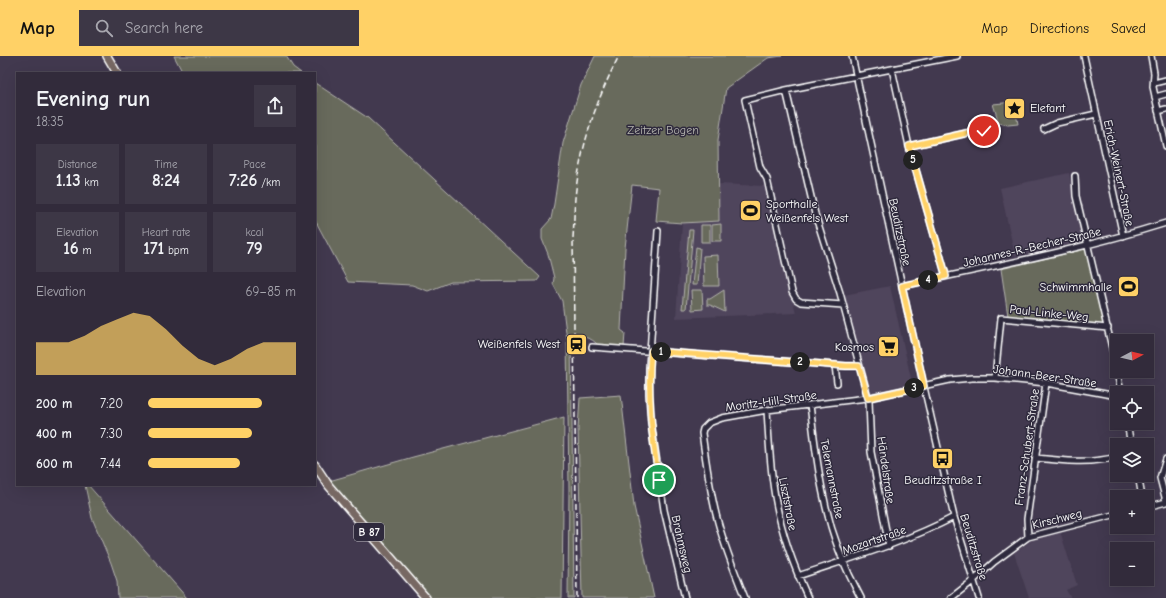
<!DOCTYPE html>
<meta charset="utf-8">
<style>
:root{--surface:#322b3b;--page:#3d3746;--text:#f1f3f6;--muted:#a8a7af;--line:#4d4755;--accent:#ffd166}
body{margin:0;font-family:"Comic Neue",sans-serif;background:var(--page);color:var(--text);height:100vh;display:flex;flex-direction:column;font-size:15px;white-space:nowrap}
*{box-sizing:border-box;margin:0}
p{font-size:13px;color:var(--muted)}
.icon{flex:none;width:22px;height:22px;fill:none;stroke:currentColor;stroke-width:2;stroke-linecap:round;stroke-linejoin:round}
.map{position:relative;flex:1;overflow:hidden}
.sheet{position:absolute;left:16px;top:16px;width:300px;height:414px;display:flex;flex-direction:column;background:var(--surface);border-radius:0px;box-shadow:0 4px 16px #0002,0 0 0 1px var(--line)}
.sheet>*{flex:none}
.needle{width:26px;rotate:83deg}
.controls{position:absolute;left:1110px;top:278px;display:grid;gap:8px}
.controls a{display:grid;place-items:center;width:44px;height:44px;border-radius:0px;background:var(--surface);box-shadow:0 4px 16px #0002,0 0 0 1px var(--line);font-size:20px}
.pin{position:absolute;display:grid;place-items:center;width:34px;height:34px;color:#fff;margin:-17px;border:2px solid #fff;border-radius:50%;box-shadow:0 1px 4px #0007}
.km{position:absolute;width:20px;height:20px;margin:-10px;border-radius:50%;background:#222;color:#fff;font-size:11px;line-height:20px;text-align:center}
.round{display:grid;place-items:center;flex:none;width:42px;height:42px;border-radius:0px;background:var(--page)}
.head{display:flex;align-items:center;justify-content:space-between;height:68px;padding:0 20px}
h1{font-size:22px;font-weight:800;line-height:30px}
.stats{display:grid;grid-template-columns:repeat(3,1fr);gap:6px;height:68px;padding:4px 20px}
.stats div{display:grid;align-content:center;border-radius:0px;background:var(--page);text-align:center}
.stats b{font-size:17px;font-weight:800}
.stats small{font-size:11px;font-weight:400}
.stats p{font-size:11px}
.chart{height:112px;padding:8px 20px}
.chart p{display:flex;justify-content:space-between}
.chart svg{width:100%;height:72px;margin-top:4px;fill:var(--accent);opacity:.7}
ul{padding:0 20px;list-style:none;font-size:13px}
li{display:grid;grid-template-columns:64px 48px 1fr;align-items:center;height:30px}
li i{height:10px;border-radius:5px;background:var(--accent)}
header{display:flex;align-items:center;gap:24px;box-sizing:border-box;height:56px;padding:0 20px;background:var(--accent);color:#111}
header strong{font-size:19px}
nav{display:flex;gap:22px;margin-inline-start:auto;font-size:14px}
.search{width:280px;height:36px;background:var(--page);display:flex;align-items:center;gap:10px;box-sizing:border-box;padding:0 14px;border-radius:0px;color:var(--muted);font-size:15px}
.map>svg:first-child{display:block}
</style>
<header>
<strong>Map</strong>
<div class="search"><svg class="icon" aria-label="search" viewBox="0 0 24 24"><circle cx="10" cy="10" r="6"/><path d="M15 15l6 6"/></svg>Search here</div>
<nav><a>Map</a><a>Directions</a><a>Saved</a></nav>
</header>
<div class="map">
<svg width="1166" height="542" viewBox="0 0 1166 542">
<rect width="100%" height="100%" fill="#42394f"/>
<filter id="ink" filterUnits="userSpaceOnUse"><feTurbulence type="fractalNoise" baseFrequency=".025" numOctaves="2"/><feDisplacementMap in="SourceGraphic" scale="8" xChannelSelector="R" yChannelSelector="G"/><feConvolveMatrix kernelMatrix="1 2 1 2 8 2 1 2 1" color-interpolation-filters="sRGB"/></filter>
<g filter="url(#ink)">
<path fill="#4f445b" d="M1069 117 1084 185 1015 200 1000 132Z
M718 128 765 130 796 257 676 262 682 167 719 165Z
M890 230 913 331 875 339 870 338 867 334 844 239Z
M1060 475 1077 529 1066 534 1071 542H1029L1014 497 1034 483Z"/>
<path fill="#686a5c" stroke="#b4b4ae" d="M174 0H286L293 11 301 17H183Z
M595 0H782L768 2 726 32 718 84 719 165 682 167 656 165 659 132 632 129 625 192 621 274 625 277 624 291 599 290C590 280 584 281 571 281L574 542H568L569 433 567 284 562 245 553 228 554 222 548 198 542 183V173L551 163 554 148 563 87 581 29Z
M315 27 368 62 540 221 537 225 451 226 428 235 412 229 348 226 315 164Z
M1014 46 1018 68 1008 69 999 67 993 48Z
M721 168V185H712V169Z
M701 169H710V186H701Z
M689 174H693L686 253H682Z
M696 191 700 192 697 229H692Z
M1086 193 1104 271 1008 260 1001 213Z
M718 199 719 230H704L703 200Z
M691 234H702L703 253 692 254Z
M724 234 725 256 710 249H707V243H710Z
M621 339 634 450 654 542H582L578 372 580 342Z
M564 361 562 542H430L373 477 329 425 413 401Z
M85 429H88L187 542H118L117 525 111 507 92 462Z"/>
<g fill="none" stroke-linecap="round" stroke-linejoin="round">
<defs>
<path id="minor" d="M852 0 924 331 954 461 979 542
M1084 0 1123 180
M1151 0 1154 17 1153 31 1166 90
M892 13 909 90 946 220
M1154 27 1166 24
M786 34 815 158 840 237 869 345 871 396 889 490
M1155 41 1166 38
M1158 55 1166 53
M1044 73 1057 67 1096 58
M909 90 976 75H984
M1075 120 1076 140 1117 313
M658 175 649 312V338L651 367 664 454 685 542
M902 230C990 211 1079 194 1166 167
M843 249 801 246 796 243 792 236 767 123 760 111 745 44 786 34 957 0
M592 291 846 310H859
M835 309 837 327
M1117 315 1121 337
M995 322 1001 262 1108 272
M810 349C814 380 817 412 824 442 831 477 844 511 861 542
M767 354C769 384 770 416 776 446 782 479 794 511 808 542
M1127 367 1131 389
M1036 402C1063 405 1090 408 1117 401
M1166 403 1160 422 1166 445
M1138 419 1142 441
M1147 451 1166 446
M1028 481 1027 463 1046 327
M798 520C851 502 904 487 954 461
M745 542C735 517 725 492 718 466 710 437 706 407 702 377L703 373 709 367 722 362 767 354 867 342 950 324 972 322H995L1046 327 1117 340
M951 542 974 524 994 506 1028 481 1117 458"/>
<path id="major" d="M107 0 117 17
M315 409 329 430 426 542"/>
</defs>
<use href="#minor" stroke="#fff" stroke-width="8"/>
<use href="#major" stroke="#fff" stroke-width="10"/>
<use href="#minor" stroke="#2f2a3d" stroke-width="5"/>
<use href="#major" stroke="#776864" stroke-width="7"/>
<path stroke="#fff" stroke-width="1.5" stroke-dasharray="6 3" stroke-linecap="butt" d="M577 542 573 182C574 168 574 155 575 142 580 92 596 44 619 0"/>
</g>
</g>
<g fill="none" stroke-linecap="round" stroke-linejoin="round" filter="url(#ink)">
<defs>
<path id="route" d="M659 424C652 381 647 339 651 295L846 310H859L868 342 924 330 902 230 946 220 909 90 976 75H984"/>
</defs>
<use href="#route" stroke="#fff" stroke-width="8"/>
<use href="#route" stroke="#ffd166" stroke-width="5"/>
</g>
<defs>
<symbol id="sight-square" viewBox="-11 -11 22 22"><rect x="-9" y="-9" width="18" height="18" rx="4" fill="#ffd166" stroke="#2f2a3d"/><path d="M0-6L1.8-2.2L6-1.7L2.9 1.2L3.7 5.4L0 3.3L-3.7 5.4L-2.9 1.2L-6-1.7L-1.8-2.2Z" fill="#111"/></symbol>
<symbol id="stadium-square" viewBox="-11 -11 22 22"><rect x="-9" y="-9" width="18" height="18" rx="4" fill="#ffd166" stroke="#2f2a3d"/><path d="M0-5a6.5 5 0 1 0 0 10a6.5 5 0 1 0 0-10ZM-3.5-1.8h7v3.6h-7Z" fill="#111"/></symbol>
<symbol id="station-square" viewBox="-11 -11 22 22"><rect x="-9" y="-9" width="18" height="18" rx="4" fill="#ffd166" stroke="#2f2a3d"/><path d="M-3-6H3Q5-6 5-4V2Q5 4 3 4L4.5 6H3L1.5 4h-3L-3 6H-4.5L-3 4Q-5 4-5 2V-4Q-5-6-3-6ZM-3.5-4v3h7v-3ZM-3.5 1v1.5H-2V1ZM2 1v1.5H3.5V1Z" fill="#111"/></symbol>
<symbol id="supermarket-square" viewBox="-11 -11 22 22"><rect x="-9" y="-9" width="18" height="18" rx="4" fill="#ffd166" stroke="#2f2a3d"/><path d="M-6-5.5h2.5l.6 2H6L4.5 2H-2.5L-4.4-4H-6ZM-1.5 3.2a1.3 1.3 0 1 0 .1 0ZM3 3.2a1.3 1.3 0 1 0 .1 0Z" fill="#111"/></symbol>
<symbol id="bus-square" viewBox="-11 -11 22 22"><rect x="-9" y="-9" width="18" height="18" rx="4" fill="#ffd166" stroke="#2f2a3d"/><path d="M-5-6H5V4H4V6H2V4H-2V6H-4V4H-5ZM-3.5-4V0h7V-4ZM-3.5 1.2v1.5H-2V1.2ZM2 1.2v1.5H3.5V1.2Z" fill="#111"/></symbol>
</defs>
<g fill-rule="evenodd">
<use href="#sight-square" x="1002" y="40" width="25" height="25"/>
<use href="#stadium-square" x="738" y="142" width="25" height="25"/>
<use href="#stadium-square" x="1116" y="218" width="25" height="25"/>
<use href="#station-square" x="564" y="276" width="25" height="25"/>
<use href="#supermarket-square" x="876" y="278" width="25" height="25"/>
<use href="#bus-square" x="930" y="390" width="25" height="25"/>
</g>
<g text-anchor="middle" stroke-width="3" stroke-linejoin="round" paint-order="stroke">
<rect fill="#2f2a3d" stroke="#c1bfc5" stroke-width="1" x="354" y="467" width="30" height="18" rx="3"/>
<g font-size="11" font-weight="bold" fill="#fff">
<text x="369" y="480">B 87</text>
</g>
<g font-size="12" fill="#fff" stroke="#2f2a3d" text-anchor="end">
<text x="1030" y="56" text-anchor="start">Elefant</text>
<text x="766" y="152" text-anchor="start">Sporthalle<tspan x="766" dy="14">Weißenfels West</tspan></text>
<text x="1112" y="235">Schwimmhalle</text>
<text x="560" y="292">Weißenfels West</text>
<text x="874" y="295">Kosmos</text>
<text x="943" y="428" text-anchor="middle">Beuditzstraße I</text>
</g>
<g font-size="12" fill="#b4b4ae" stroke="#2f2a3d">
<text x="663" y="78">Zeitzer Bogen</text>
</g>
<g font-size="12" fill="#fff" stroke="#2f2a3d">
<text transform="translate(1119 117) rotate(78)" y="4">Erich-Weinert-Straße</text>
<text transform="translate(900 176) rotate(78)" y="4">Beuditzstraße</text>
<text transform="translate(1032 191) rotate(-13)" y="4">Johannes-R.-Becher-Straße</text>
<text transform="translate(1049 257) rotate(6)" y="4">Paul-Linke-Weg</text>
<text transform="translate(1045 320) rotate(8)" y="4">Johann-Beer-Straße</text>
<text transform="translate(771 345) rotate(-8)" y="4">Moritz-Hill-Straße</text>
<text transform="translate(1027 391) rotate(-82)" y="4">Franz-Schubert-Straße</text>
<text transform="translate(886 414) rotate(82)" y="4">Händelstraße</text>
<text transform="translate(832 423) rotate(79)" y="4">Telemannstraße</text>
<text transform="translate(788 448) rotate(79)" y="4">Lisztstraße</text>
<text transform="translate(1057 463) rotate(-14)" y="4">Kirschweg</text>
<text transform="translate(874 484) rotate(-19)" y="4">Mozartstraße</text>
<text transform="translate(682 488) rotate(77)" y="4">Brahmsweg</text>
<text transform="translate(974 491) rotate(73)" y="4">Beuditzstraße</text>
</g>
</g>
</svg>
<div class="controls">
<a><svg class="needle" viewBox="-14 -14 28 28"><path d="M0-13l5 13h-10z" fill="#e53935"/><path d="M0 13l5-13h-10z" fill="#a8a7af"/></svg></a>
<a><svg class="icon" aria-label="locate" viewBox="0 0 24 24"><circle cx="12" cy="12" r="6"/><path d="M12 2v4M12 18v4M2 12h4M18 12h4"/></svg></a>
<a><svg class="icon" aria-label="layers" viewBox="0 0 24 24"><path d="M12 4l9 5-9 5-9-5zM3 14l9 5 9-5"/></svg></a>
<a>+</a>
<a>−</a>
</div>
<div class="pin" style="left:659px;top:424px;background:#1e9e55"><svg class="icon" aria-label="arrive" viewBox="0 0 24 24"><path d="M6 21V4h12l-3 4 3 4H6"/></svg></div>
<div class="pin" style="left:984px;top:75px;background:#d93025"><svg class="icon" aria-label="check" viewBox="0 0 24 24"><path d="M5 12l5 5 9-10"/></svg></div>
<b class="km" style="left:661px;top:296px">1</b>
<b class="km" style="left:800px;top:306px">2</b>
<b class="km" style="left:914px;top:332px">3</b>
<b class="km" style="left:928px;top:224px">4</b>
<b class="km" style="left:913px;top:104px">5</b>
<section class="sheet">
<div class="head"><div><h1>Evening run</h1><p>18:35</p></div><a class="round"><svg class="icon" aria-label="share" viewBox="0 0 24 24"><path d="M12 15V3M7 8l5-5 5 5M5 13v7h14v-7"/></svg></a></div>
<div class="stats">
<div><p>Distance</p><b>1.13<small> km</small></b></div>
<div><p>Time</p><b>8:24</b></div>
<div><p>Pace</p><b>7:26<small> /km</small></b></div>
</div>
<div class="stats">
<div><p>Elevation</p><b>16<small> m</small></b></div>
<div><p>Heart rate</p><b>171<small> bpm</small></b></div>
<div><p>kcal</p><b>79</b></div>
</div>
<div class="chart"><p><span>Elevation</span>69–85 m</p>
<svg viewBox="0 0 160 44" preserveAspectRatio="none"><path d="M0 44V24L10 24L20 24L30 20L40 14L50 10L60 6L70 8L80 16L90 26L100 34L110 38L120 34L130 28L140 24L150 24L160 24V44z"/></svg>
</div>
<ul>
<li><b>200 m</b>7:20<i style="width:77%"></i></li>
<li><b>400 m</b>7:30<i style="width:70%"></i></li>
<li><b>600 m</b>7:44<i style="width:62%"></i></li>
</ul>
</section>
</div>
